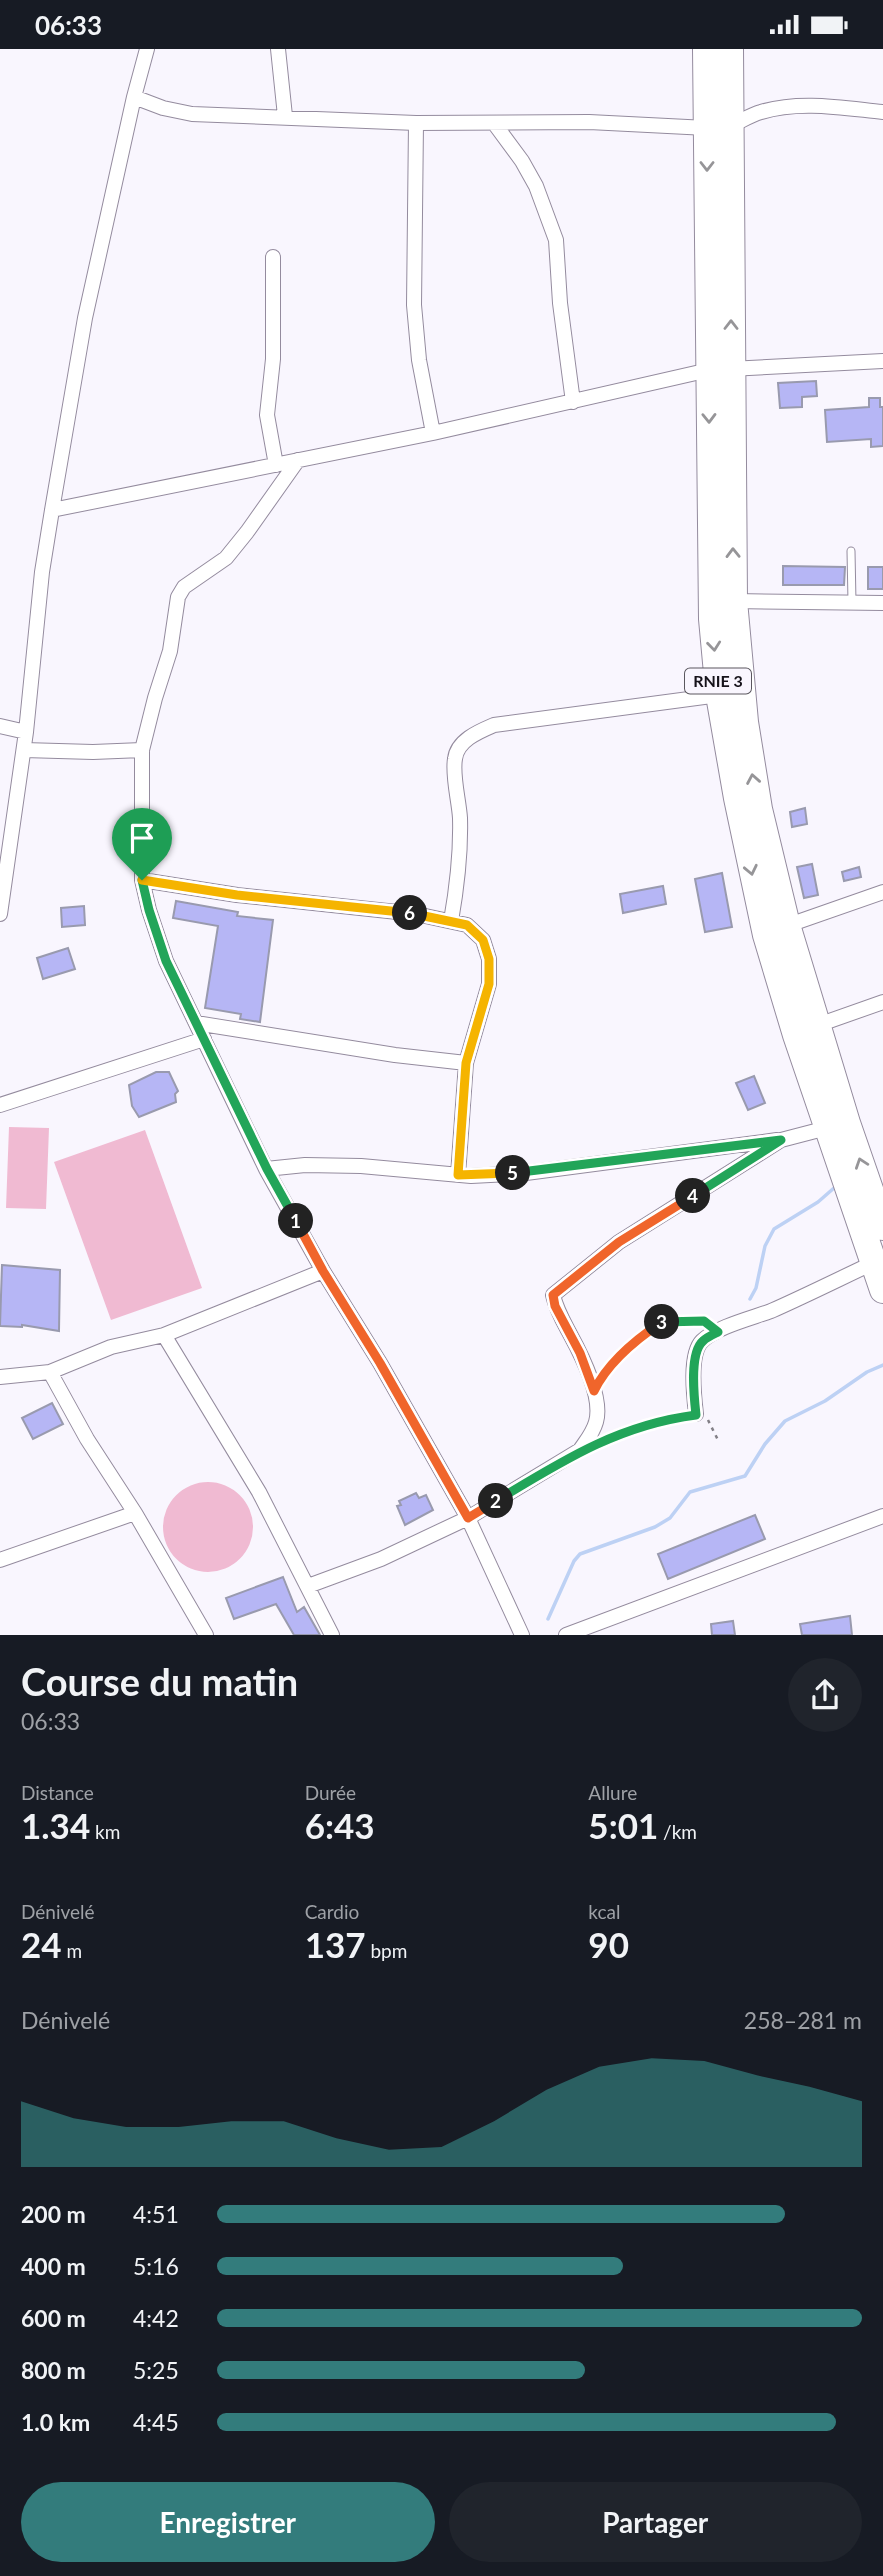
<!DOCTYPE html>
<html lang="fr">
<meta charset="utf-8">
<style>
:root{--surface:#171b24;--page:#20242c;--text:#f1f3f6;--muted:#9ea1a6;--accent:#337c7c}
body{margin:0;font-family:Lato,sans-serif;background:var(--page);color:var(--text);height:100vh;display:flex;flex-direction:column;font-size:26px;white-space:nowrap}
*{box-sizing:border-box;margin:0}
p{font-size:23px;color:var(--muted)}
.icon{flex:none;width:38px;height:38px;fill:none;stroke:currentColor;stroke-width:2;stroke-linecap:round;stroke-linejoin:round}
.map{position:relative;height:1586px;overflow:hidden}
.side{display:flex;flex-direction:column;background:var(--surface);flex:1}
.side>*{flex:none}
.pin{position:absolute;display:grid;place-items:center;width:60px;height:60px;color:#fff;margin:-72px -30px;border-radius:50% 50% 50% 0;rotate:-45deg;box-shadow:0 0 7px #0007}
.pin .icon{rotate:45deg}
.km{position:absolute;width:35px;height:35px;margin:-18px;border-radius:50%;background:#222;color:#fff;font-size:19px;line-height:35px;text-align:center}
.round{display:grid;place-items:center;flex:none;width:74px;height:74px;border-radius:37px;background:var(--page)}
.head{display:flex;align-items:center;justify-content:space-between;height:119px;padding:0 21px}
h1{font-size:38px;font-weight:700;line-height:52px}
.figures{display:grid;grid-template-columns:repeat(3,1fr);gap:10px;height:119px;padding:7px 21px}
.figures div{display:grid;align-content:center}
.figures b{font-size:35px;font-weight:700}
.figures small{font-size:19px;font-weight:400}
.figures p{font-size:19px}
.chart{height:196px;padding:14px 21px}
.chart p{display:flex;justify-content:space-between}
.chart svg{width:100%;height:126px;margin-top:7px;fill:var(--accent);opacity:.7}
.button{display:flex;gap:14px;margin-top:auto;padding:14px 21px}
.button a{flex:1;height:80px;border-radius:42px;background:var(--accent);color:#fff;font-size:28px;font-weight:700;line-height:80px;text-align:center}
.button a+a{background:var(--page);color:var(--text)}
ul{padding:0 21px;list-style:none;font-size:23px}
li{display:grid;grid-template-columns:112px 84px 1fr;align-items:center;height:52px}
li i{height:18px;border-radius:9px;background:var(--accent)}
.status{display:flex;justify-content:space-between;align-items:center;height:49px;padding:0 35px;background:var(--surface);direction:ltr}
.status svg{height:19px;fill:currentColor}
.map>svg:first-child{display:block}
</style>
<div class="status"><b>06:33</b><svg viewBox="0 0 49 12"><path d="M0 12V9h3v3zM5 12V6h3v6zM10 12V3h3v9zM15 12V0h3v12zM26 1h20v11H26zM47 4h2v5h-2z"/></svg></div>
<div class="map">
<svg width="883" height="1586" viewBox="0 0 883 1586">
<rect width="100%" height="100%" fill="#f9f6fe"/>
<path fill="#f0bad2" d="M9 1078 49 1079 46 1160 6 1159Z
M145 1081 202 1239 111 1271 54 1113Z
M163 1478a45 45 0 1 1 90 0a45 45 0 1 1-90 0Z"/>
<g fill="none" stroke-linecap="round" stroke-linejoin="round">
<path stroke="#bdd1f4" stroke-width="3.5" d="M750 1250 756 1239 765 1197 774 1180 818 1153 834 1139
M548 1570 574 1512 580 1505 655 1478 670 1469 690 1443 745 1427 765 1395 785 1372 825 1352 867 1323 883 1316"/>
</g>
<path fill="#b6b6f5" stroke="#999aae" stroke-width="2" d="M816 332 817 347 802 348V358L780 359 778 334Z
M869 349H880V358H883V397L871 398V390L827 393 825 361 869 358Z
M783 517 845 518 844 536H783Z
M868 518H883V540H868Z
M805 759 807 775 792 778 790 763Z
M812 815 818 846 804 849 797 818Z
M859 818 861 828 844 832 842 823Z
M722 824 732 878 705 883 695 830Z
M663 837 666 855 623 864 620 845Z
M176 852 238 863 237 867 273 871 260 973 240 970 241 965 205 959 218 877 173 869Z
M84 857 85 876 62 878 61 859Z
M68 899 75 920 43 930 37 909Z
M156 1023H169L178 1042 175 1045 176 1053 139 1068 132 1057 129 1036Z
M754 1027 765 1054 748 1061 736 1034Z
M2 1216 60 1221 59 1282 22 1276V1278L0 1277Z
M52 1354 63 1375 33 1390 22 1369Z
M416 1444 419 1449 426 1446 433 1461 405 1476 397 1457 401 1456 399 1452Z
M755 1466 765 1490 668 1530 658 1505Z
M283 1528 297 1563 304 1558 320 1586H294L276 1555 234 1570 226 1549Z
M850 1567 852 1586H802L800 1575Z
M733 1572 735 1586H712L711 1575Z"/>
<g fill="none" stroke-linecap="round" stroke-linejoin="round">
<defs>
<path id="lane" d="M851 502 852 553"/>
<path id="street" d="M278 0 285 67
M134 48 163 59 192 65 416 74 414 256 419 311 433 384
M416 74 589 73 707 79
M494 74 522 112 536 137 556 191 560 254 573 353
M730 77C740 73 750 66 761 63 800 51 843 59 883 63
M273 208V310L267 366 276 416
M298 411 247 483 226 509 184 538 178 548 170 602 155 649 142 701V831L149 861 166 912 266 1120 323 1222 380 1314 468 1469 522 1586
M52 461 433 384 709 321 883 312
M734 552 883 554
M0 677 26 683
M24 701 93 703 142 701
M142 831 237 846 416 865 467 876 483 891 489 910V935L466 1014 458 1126
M0 865 26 683 42 523 52 461 85 269 134 48 147 0
M451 872C457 838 461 804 460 769 459 752 452 726 455 710 457 691 480 682 494 676L719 646
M783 878 883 843
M196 974 395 1006 466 1014
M818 976 883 953
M0 1056 204 990
M266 1120 305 1116 361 1117 471 1127 526 1124 777 1091
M164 1286 259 1443 332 1586
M50 1323 87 1390 135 1464 206 1586
M0 1328 50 1323 111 1298 164 1286 323 1222
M696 1365C694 1348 689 1305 702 1292 716 1278 752 1269 771 1262 805 1247 839 1230 873 1214
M0 1511 135 1464
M308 1537 381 1510 468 1469 580 1401C586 1392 593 1384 596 1373 603 1349 582 1307 570 1285 563 1272 556 1260 553 1246L619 1193 781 1091 827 1079
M566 1586 883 1467"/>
<path id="highway" d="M706 0 712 570 719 646 737 749 766 886 796 986 883 1241
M730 0 734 552 745 673 759 760 787 876 847 1074 883 1178"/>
</defs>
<use href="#lane" stroke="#948b9e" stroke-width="9"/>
<use href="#street" stroke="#948b9e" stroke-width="16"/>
<use href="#highway" stroke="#948b9e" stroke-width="28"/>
<path stroke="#838087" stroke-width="2.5" stroke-dasharray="3.5 5" stroke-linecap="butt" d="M602 1326 634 1293 661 1273 704 1272 707 1274
M708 1371 719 1393
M602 1393 636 1377 682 1367"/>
<use href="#lane" stroke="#fff" stroke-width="7"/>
<use href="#street" stroke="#fff" stroke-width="14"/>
<use href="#highway" stroke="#fff" stroke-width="26"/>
</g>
<defs><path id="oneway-chevron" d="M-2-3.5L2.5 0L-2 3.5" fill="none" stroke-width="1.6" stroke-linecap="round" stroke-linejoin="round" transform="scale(1.75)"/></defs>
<g stroke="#969598">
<use href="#oneway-chevron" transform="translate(707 117) rotate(90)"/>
<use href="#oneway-chevron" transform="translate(731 276) rotate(-90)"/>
<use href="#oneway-chevron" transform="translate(709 369) rotate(89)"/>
<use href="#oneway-chevron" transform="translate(733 504) rotate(-91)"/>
<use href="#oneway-chevron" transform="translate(714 597) rotate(84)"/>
<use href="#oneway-chevron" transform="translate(753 730) rotate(-100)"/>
<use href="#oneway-chevron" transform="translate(751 821) rotate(78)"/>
<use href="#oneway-chevron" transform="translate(861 1114) rotate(-109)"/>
</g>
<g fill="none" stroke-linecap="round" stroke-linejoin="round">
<defs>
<path id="split-1" d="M142 831 149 861 166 912 267 1120 296 1172"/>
<path id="split-2" d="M296 1172 323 1222 380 1314 468 1469 496 1452"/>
<path id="split-3" d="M496 1452C562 1412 618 1376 696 1366 694 1348 689 1304 703 1292 707 1288 714 1285 718 1283L704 1272 662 1273"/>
<path id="split-4" d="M662 1273C635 1291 608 1313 594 1342L580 1304 555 1257 553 1246 619 1193 693 1147"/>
<path id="split-5" d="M513 1124 781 1091 693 1147"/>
<path id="split-6" d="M410 864 467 876 483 891 489 910V935L466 1014 458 1126 513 1124"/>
<path id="split-7" d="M142 831 237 846 410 864"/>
</defs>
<use href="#split-1" stroke="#fff" stroke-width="14"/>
<use href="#split-2" stroke="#fff" stroke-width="14"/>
<use href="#split-3" stroke="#fff" stroke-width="14"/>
<use href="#split-4" stroke="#fff" stroke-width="14"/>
<use href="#split-5" stroke="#fff" stroke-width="14"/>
<use href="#split-6" stroke="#fff" stroke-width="14"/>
<use href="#split-7" stroke="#fff" stroke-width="14"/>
<use href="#split-1" stroke="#22a559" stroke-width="9"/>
<use href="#split-2" stroke="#f0652b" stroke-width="9"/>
<use href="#split-3" stroke="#22a559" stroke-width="9"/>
<use href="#split-4" stroke="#f0652b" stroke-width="9"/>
<use href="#split-5" stroke="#22a559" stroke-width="9"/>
<use href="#split-6" stroke="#f5b400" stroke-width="9"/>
<use href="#split-7" stroke="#f5b400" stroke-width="9"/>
</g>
<g text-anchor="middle" stroke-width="6" stroke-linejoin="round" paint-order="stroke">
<rect fill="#f9f6fe" stroke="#5a575e" stroke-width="2" x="685" y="619.5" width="66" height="25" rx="5"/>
<g font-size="16" font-weight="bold" fill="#16131a">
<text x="718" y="638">RNIE 3</text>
</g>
</g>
</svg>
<div class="pin" style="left:142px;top:831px;background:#1e9e55"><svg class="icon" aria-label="arrive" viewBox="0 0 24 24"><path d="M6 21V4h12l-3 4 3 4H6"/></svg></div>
<b class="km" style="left:296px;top:1172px">1</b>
<b class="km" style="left:496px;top:1452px">2</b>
<b class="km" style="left:662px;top:1273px">3</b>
<b class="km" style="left:693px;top:1147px">4</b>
<b class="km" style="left:513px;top:1124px">5</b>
<b class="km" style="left:410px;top:864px">6</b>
</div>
<section class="side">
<div class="head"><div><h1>Course du matin</h1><p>06:33</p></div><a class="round"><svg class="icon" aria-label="share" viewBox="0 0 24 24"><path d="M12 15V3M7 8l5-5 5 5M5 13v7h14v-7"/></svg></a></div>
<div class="figures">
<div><p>Distance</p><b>1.34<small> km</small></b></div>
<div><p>Durée</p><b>6:43</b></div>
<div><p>Allure</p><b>5:01<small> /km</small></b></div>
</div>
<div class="figures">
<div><p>Dénivelé</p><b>24<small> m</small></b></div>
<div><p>Cardio</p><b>137<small> bpm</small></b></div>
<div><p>kcal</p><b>90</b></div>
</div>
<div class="chart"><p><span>Dénivelé</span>258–281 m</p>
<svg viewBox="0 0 160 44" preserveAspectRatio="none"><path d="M0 44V21L10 27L20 30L30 30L40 28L50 28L60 34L70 38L80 37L90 28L100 17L110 9L120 6L130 7L140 12L150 16L160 21V44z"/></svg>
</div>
<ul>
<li><b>200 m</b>4:51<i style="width:88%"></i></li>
<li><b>400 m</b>5:16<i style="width:63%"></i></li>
<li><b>600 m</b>4:42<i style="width:100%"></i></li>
<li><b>800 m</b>5:25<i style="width:57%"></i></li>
<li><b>1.0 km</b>4:45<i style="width:96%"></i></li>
</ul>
<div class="button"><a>Enregistrer</a><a>Partager</a></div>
</section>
